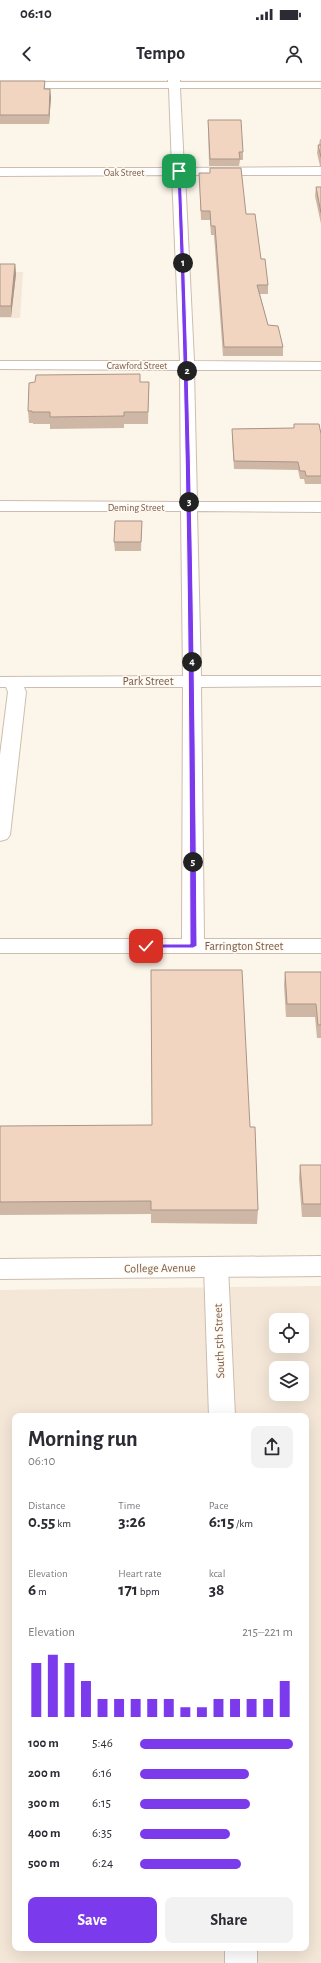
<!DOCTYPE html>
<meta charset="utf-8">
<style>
:root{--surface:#fff;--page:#f2f2f3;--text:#2b2b33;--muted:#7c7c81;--accent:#7c3aed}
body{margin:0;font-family:"Alegreya Sans",sans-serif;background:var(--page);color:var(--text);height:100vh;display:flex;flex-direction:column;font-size:15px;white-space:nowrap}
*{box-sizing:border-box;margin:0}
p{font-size:13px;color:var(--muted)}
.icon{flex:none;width:22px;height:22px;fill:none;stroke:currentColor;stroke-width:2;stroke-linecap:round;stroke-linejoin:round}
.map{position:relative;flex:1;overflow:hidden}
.side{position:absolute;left:12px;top:1333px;width:297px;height:538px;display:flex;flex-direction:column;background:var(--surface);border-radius:8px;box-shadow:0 4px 16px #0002}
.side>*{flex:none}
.buttons{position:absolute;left:269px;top:1233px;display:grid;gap:8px}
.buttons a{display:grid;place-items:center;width:40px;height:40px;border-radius:8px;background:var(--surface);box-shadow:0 4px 16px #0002;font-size:20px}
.pin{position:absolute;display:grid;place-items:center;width:34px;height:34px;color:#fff;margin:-17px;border-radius:8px;box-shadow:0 2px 6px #0006}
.km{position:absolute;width:20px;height:20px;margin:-10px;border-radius:50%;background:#222;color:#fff;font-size:11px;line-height:20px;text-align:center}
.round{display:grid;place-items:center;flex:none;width:42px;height:42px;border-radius:8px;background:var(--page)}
.headline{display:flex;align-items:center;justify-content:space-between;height:68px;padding:0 16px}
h1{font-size:22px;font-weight:600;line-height:30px}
.figures{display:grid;grid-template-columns:repeat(3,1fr);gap:6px;height:68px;padding:4px 16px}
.figures div{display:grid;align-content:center}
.figures b{font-size:17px;font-weight:600}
.figures small{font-size:11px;font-weight:400}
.figures p{font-size:11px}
.chart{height:112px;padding:8px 16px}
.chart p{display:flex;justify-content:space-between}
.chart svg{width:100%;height:72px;margin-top:4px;stroke:var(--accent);stroke-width:6}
.cta{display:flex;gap:8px;margin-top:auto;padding:8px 16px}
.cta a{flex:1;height:46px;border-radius:8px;background:var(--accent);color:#fff;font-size:16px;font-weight:600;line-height:46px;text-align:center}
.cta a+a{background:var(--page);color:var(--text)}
ul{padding:0 16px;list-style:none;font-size:13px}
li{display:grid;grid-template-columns:64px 48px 1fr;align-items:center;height:30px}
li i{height:10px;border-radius:5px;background:var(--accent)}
.status{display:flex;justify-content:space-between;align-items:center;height:28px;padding:0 20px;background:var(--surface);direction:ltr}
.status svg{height:11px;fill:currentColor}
header{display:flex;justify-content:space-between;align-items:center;height:52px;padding:0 16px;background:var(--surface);font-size:18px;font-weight:600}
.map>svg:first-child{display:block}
</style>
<div class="status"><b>06:10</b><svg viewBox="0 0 49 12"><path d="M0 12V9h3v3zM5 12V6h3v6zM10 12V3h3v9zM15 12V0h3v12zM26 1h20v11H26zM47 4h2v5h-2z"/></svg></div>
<header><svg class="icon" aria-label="back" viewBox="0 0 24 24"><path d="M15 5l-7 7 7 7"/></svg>Tempo<svg class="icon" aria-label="person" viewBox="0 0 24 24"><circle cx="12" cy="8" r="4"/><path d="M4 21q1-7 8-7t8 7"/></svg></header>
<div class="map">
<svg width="321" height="1883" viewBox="0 0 321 1883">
<rect width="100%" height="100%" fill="#fcf5e9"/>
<path fill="#f4e7d8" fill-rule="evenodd" d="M0 192H23L20 238H0Z
M321 1206V1883H0V1210ZM276 1240H302V1266H276ZM276 1288H302V1314H276ZM15 1336H306V1868H15Z"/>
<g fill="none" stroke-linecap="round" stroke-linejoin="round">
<defs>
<path id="minor" d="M168 0H180V2H321V8H180L184 88 321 87V95H185L194 281 321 282V290H194L197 422H321V432L197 431 201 596H321V606L201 607 204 859H321V873H0V859H182L183 607H24L26 612 10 755 7 759 0 761V675L8 612 6 607H0V597L183 596 181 431H0V421L181 422 180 290 0 289V281H180L172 95 0 96V88H172L169 8H0V2H168Z
M216 1177 225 1180 228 1187 235 1336H209L204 1187 207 1180Z
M225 1868H257V1883H225Z"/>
<path id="tertiary" d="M321 1176V1196L0 1199V1179Z"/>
</defs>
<use href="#minor" stroke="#cebdaf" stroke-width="2"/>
<use href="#tertiary" stroke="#cebdaf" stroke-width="2"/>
<use href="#minor" fill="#fff" fill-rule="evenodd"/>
<use href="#tertiary" fill="#fff" fill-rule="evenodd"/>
</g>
<path fill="#cfb7a6" d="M0 1H45V9L51 17 49 44H0Z
M208 40 243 72V80H240L239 86H209Z
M320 59H321V86H320L317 73 318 65H319Z
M199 93 246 134 261 179 268 205V214H260L268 245 283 267V276H223L214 155H211L210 140H201Z
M316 107H321V144L315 116Z
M0 184H15L16 194 11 237H0Z
M140 302H149L148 344H124V348L50 349V344H33V343H29L28 331Z
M294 344 321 354V404H305L304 399H300L298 390 234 389 232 357V349L294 348Z
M142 441 141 471H115L114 462Z
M285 892H321V958H317L315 937H286L284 905Z
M0 1046 250 1047 258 1130 257 1144 151 1143V1134L0 1135Z
M300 1085H321V1137H302L299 1098Z"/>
<path fill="#a99587" d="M50 9 51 17 49 44V35Z
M15 184 16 194 11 237V226Z"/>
<path fill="#f1d5c1" stroke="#a99587" d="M0 1H45L44 9H50L49 35H0Z
M208 40H241L243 72H239L240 79H210Z
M318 65H321V77Z
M210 88H241L246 134H255L261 179H265L268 205H257L268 245 278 246 283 267H224L215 146H211L210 131H201L199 93H210Z
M316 107H321V133Z
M0 184H15L11 226H0Z
M140 294V302H149L148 332H124V336L50 337V332H32V331H28L29 303 35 302 36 295Z
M294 344H319L321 354V396H306L305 391H300L298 382 234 381 232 349 294 348Z
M115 441H142L141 462H114Z
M151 890H242L250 1047H255L258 1130H151V1121L0 1122V1046L152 1045Z
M285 892H321V945H318L316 924H287Z
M300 1085H321V1124H303Z"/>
<path fill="#7c3aed" stroke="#fff" d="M179 90 181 91C192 349 195 607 197 866L193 868H146L143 866 144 864H190C189 606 187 349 177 91Z"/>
<g text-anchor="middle" stroke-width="3" stroke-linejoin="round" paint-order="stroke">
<g font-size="10" fill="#765c4d" stroke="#fff9f0">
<text x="124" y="96">Oak Street</text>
<text x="137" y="289">Crawford Street</text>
<text x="136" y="431">Deming Street</text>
</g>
<g font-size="12" fill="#765c4d" stroke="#fff9f0">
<text x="148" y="605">Park Street</text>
<text x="244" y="870">Farrington Street</text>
<text transform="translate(160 1188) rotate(-1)" y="4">College Avenue</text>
<text transform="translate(219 1261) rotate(-92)" y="4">South 5th Street</text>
</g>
</g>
</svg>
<div class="buttons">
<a><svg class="icon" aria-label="locate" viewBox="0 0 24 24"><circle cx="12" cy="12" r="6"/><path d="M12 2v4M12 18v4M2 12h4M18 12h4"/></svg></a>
<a><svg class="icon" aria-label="layers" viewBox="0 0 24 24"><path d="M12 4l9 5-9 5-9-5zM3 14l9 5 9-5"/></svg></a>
</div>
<div class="pin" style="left:179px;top:91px;background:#1e9e55"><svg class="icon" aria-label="arrive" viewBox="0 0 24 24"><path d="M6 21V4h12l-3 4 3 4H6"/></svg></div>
<div class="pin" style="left:146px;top:866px;background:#d93025"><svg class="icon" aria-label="check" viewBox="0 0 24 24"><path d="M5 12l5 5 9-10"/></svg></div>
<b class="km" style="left:183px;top:183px">1</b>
<b class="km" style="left:187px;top:291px">2</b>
<b class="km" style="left:189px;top:422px">3</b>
<b class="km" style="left:192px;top:582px">4</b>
<b class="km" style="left:193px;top:782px">5</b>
<section class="side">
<div class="headline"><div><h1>Morning run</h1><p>06:10</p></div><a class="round"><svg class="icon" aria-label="share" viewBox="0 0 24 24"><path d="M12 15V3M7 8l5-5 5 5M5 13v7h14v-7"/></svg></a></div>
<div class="figures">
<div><p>Distance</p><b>0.55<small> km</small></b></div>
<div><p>Time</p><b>3:26</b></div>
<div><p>Pace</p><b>6:15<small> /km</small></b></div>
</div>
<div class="figures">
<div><p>Elevation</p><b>6<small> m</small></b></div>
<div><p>Heart rate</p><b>171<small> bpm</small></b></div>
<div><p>kcal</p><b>38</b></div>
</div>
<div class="chart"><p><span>Elevation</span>215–221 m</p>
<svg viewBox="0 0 160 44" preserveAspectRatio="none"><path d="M5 44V11M15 44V6M25 44V11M35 44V22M45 44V33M55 44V33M65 44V33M75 44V33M85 44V33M95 44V38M105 44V38M115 44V33M125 44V33M135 44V33M145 44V33M155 44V22"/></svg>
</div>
<ul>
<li><b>100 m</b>5:46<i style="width:100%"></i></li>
<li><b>200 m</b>6:16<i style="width:71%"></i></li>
<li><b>300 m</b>6:15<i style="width:72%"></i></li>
<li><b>400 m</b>6:35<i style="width:59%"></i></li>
<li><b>500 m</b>6:24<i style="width:66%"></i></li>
</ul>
<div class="cta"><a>Save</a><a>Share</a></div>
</section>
</div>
